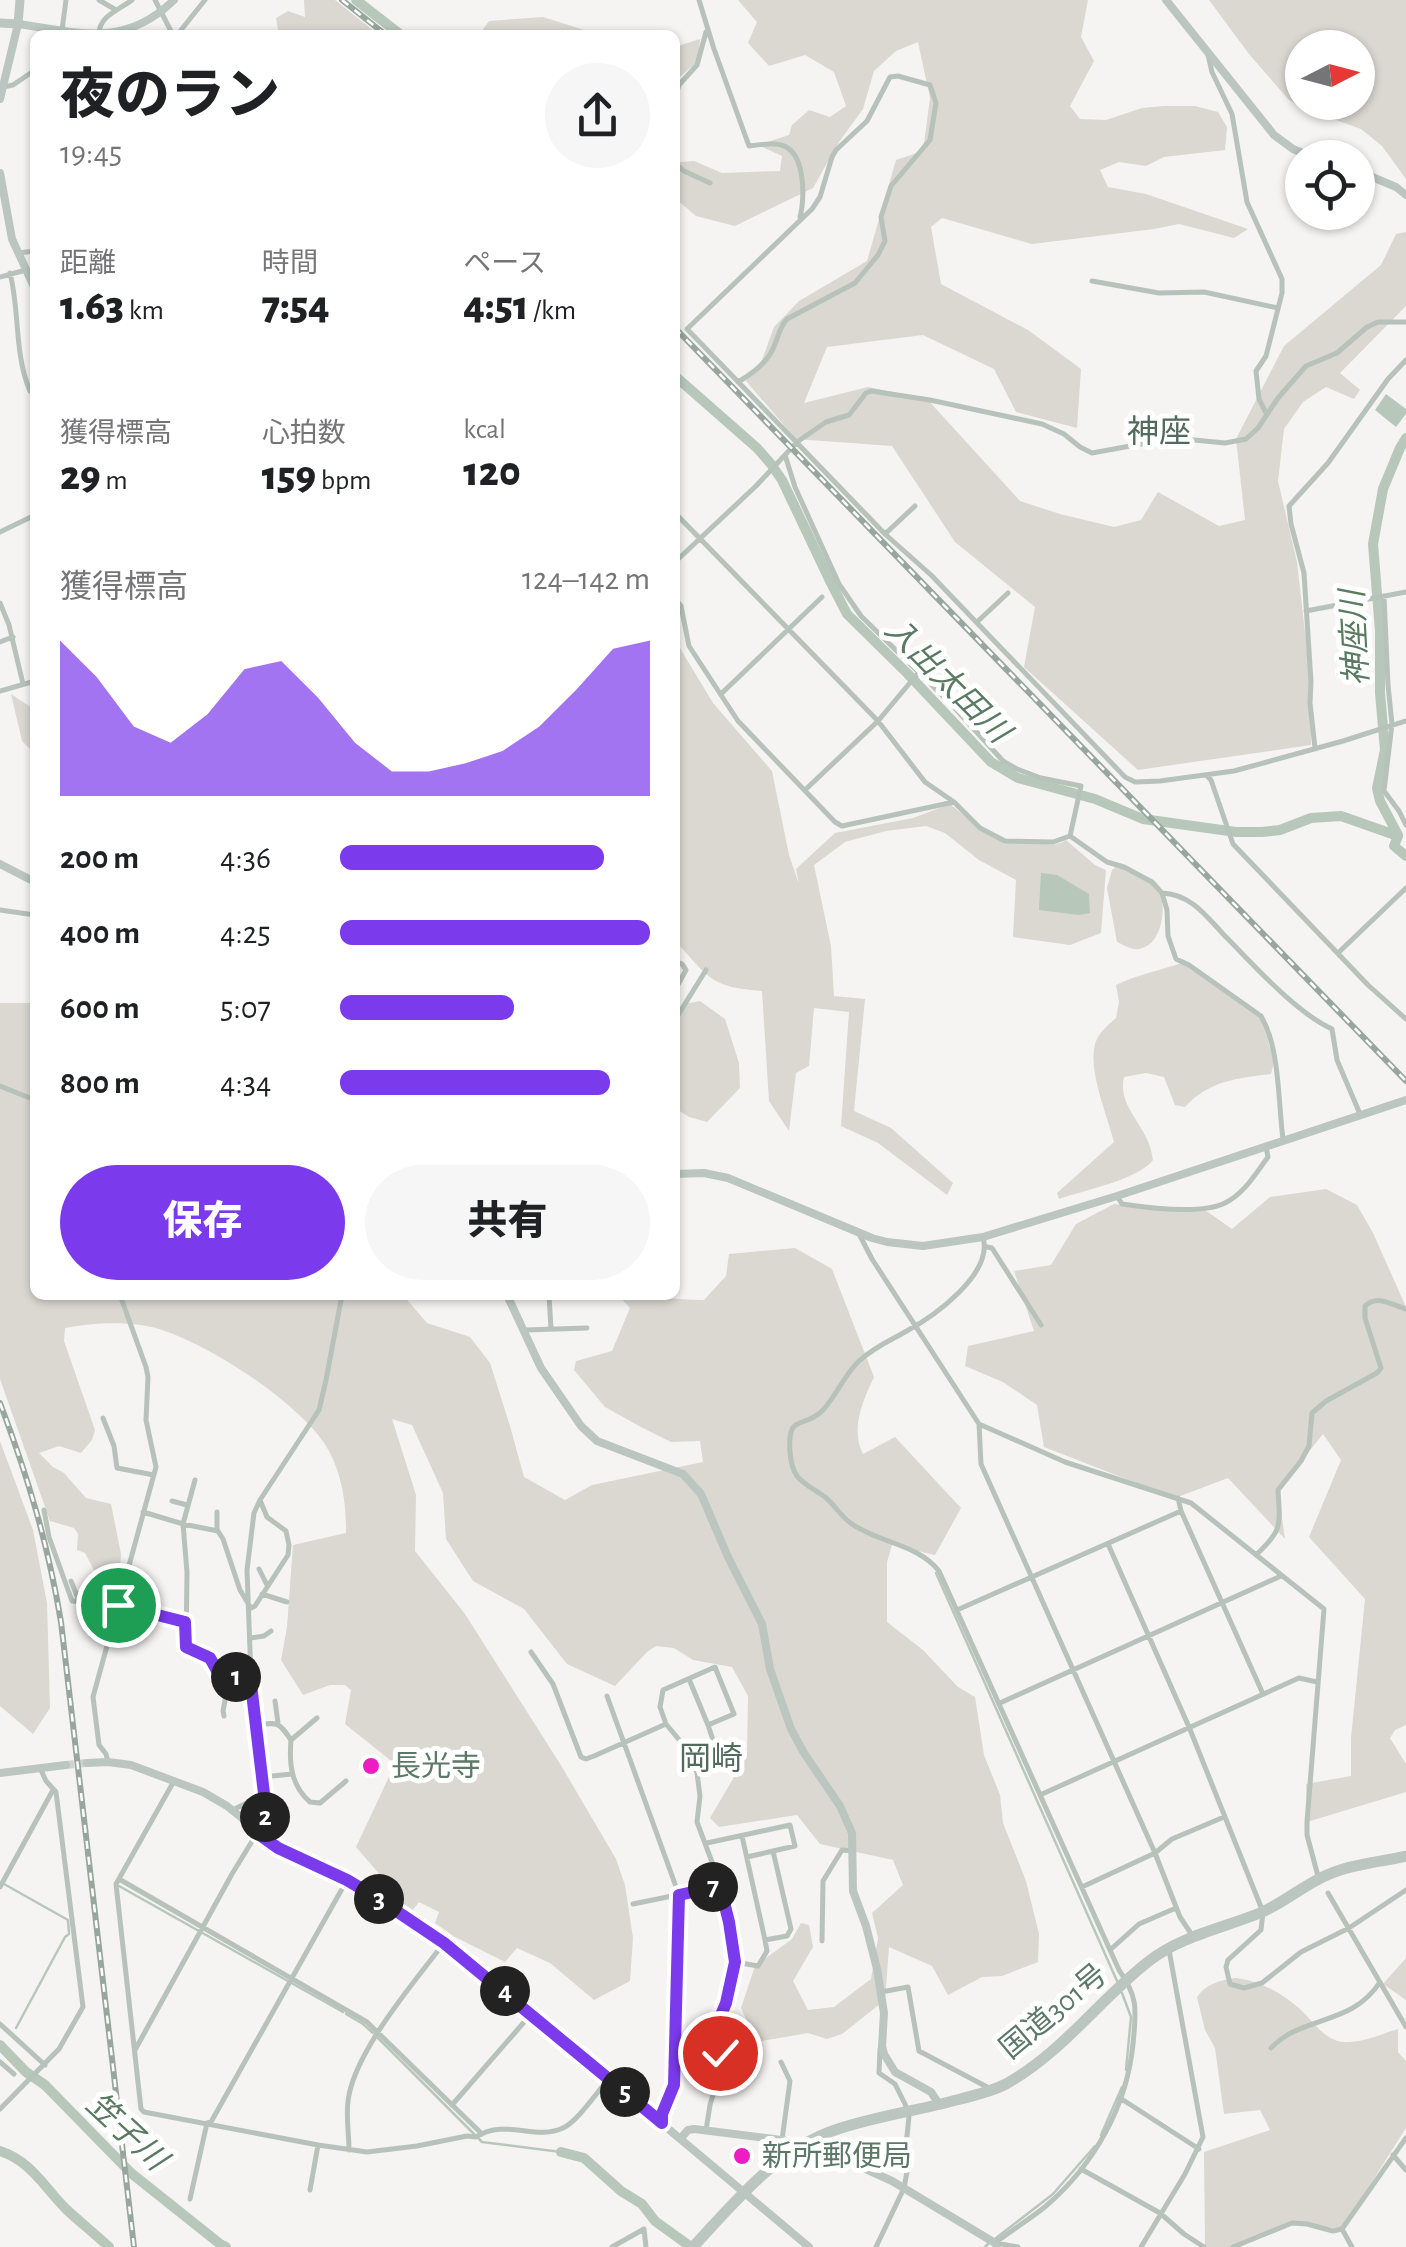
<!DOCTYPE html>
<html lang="ja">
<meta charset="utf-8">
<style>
:root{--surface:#fff;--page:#f6f6f6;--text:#202124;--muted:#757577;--accent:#7c3aed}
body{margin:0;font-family:"Alegreya Sans","Noto Sans JP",sans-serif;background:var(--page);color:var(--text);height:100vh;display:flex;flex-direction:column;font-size:38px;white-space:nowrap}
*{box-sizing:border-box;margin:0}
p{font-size:32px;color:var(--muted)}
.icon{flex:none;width:55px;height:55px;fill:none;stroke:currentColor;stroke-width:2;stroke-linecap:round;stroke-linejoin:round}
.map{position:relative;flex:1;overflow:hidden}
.side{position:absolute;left:30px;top:30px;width:650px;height:1270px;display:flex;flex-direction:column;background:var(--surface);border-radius:15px;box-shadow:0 2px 8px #0004}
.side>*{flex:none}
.needle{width:65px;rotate:84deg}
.buttons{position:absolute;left:1285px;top:30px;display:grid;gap:20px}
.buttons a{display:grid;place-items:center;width:90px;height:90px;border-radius:50%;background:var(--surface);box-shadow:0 2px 8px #0004;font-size:50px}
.pin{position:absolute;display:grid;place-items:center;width:85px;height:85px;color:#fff;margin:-42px;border:5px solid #fff;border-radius:50%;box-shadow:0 2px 10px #0007}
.km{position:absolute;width:50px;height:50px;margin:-25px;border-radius:50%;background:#222;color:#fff;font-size:28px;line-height:50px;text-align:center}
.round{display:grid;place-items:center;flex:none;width:105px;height:105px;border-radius:52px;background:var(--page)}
.headline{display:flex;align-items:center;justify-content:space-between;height:170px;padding:0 30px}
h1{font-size:55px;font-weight:800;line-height:75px}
.stats{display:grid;grid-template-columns:repeat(3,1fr);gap:15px;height:170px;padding:10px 30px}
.stats div{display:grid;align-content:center}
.stats b{font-size:42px;font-weight:800}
.stats small{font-size:28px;font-weight:400}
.stats p{font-size:28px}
.chart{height:280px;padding:20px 30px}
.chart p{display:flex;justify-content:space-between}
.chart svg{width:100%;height:180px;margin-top:10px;fill:var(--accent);opacity:.7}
.primary-button{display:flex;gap:20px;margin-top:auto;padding:20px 30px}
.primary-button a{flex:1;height:115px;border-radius:60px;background:var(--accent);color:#fff;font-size:40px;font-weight:800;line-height:115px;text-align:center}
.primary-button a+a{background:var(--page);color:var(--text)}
ul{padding:0 30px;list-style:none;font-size:32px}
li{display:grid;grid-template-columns:160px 120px 1fr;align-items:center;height:75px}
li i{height:25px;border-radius:12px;background:var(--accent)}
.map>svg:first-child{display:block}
</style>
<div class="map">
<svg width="1406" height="2247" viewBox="0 0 1406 2247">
<rect width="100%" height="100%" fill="#f6f3f3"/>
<path fill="#dbd7d1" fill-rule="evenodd" d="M304 0H335L379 35H279L276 18 288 11 305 17Z
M738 0H1088L1081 37 1094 61 1070 106 1080 119 1106 120 1142 108 1164 106H1195L1218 112 1227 127 1225 150 1164 157 1146 166 1119 162 1100 170 1108 187 1146 194 1248 229 1234 238 1179 224 1154 229 1032 244 942 218 931 227 941 284 1028 330 1081 369 1077 428 1016 412 994 369 923 335 827 347 804 403 868 387 927 399 1020 501 1060 514 1114 527 1141 520 1158 492 1219 526 1245 520 1236 439 1284 346 1381 265 1396 234 1406 232V306L1340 373 1360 390 1354 399 1326 387 1303 402 1284 429 1278 481 1297 562 1311 685V745L1138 770 1024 667 1035 607 955 542 892 446 796 439 746 381 762 360 774 327 799 301 867 261 896 160 923 151 930 98 918 42 896 51 874 71 863 109 839 142 813 188 735 226 696 216 675 198V154L680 162 694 161 722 173 780 171 782 156 758 145 789 135 792 125 809 110 830 117 846 106 834 72 805 55 769 66 748 43 757 22Z
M1209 0H1406V179L1382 146 1361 129 1300 107 1288 99 1249 54ZM1302 48H1358V102H1302Z
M543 17 600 35H479L489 21Z
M700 39 698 61 675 81V47Z
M675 640 713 703 772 771 789 855 799 884 796 869 835 833 913 818 950 804C985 832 989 840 1035 843 1047 844 1056 847 1066 840L1095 865 1106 870 1101 933 1070 945 1013 937 1016 880 979 860 945 833 926 826 886 831 845 842 814 865 831 946 834 996 865 999 854 1111 891 1128 953 1183 947 1195 878 1143 841 1126 849 1012 814 1008 809 1066 796 1073 789 1131 769 1101 762 991C714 987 711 981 680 946L675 947Z
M11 694 35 710V754L22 741Z
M1118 865C1132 870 1150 875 1158 889 1168 906 1162 946 1139 949 1131 950 1124 945 1117 942L1107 888 1112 870Z
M1184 962 1261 1016 1274 1062 1271 1074C1238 1078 1208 1081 1185 1107L1175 1105 1164 1077 1146 1073 1124 1077C1118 1104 1140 1120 1149 1144 1151 1149 1152 1154 1153 1160 1138 1180 1084 1190 1059 1199L1057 1193 1114 1142C1107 1115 1088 1071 1095 1044 1099 1032 1108 1025 1116 1018L1119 1002 1116 985C1136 975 1162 970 1184 962Z
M700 1001 725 1019 739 1063 740 1088 707 1122 689 1117 675 1108V1021L684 1004Z
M0 1003H35V1295H403L427 1323 470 1337 490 1363 510 1426 524 1477 565 1500 592 1485 703 1462 700 1441 671 1442 641 1427 605 1407 574 1370 576 1361 612 1351 630 1308 618 1295C649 1295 673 1300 704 1300L726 1276 729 1254 795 1248 832 1269 874 1377C863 1400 850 1430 863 1454L895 1437 961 1508 935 1555 892 1545 887 1562V1622L923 1650 958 1687 975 1697 984 1755 1000 1795 1003 1823 1026 1881 1039 1934 1038 1962 1002 1976 982 1977 948 1995 932 1966 889 1947 885 2000 842 2034 827 2039 808 2033 757 2042 741 2008 755 1966 792 1939 801 1923 809 1925 813 1947 793 1981 808 2010 834 2007 871 1979 878 1938 872 1913 903 1885 893 1860 820 1844 797 1815 719 1827 710 1818 747 1755 748 1696 732 1667 693 1660 674 1648 656 1646 647 1652 615 1686 567 1664 524 1609 473 1581 446 1539 443 1493 412 1425 392 1419 416 1495 415 1551 465 1614 562 1767 616 1859 625 1885 633 1938 630 1981 594 2000 550 1963 517 1948 505 1962 455 1937 435 1923 439 1912 419 1902 411 1912 385 1893 388 1884 356 1847 395 1764 345 1724 351 1690 345 1685H330L303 1695 281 1660 287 1627 293 1545 346 1533C346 1504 343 1478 329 1451 304 1404 194 1332 141 1325 116 1322 90 1323 65 1328L64 1341 95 1430 92 1440 81 1453 59 1446 39 1453 53 1467 64 1473 86 1498 111 1504 121 1554 120 1569 107 1598 77 1592 92 1586 94 1570 85 1553 77 1550 78 1534 74 1528 50 1521 0 1379Z
M1326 1189 1357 1205 1373 1233 1406 1307V1725L1395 1730 1390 1738 1406 1764V1792L1307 1822 1306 1784 1351 1776V1738L1365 1599 1309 1537 1341 1460 1323 1434 1278 1490 1285 1539 1228 1478 1175 1498 1044 1447 1037 1405 1003 1382 965 1366 968 1346 1034 1331 1014 1271 1051 1265 1076 1224 1114 1204 1161 1210 1202 1208 1232 1229 1270 1197Z
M0 1441 33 1530 47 1603 50 1708 33 1734 0 1706Z
M1406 1958V2000L1383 1984Z
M1236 1978C1260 1981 1282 1993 1300 2009 1313 2021 1325 2041 1344 2042 1363 2043 1381 2034 1398 2029V2052L1406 2061V2128L1342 2229 1292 2223 1235 2247H1205L1204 2152 1270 2130 1260 2110 1224 2114 1215 2048 1205 2030 1197 1997C1206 1984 1220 1980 1236 1978Z"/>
<path fill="#b7c8bb" d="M1386 394 1406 409V414L1396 427 1375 410Z
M1041 873 1057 875 1089 894 1090 913 1079 915 1039 910Z"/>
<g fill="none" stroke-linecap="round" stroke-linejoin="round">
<path stroke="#b7c8bb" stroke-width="2.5" d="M936 1573 1117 1981
M4 1884 68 1920 69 1934 65 1937 16 2028
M119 1886 343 2012
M1122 1993 1131 2017 1126 2070
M346 2014 363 2024 373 2033
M378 2038 482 2142 561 2152
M1101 2135 1122 2087
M996 2238 1053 2194 1095 2146
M985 2247 988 2244"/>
<path stroke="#b7c8bb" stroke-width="10" d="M356 0 401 35
M496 35H509
M675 376 757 448 771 464 782 480 831 583 847 614 907 673 991 762 1018 778 1095 799 1143 819 1236 832H1262L1280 830 1311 818 1341 816 1398 836
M1398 835 1380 801 1377 788 1385 750 1380 693V631L1373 544 1383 489 1400 448 1406 438
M1398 836 1394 846 1406 856
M0 2045 26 2072 45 2085 131 2173 220 2244 226 2247
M0 2151C31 2161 44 2187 66 2209 80 2222 95 2234 109 2247
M561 2152 584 2158 621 2191 642 2204 655 2221 691 2247"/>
<path stroke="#d0d4d0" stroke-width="8" stroke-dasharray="8 4" stroke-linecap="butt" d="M66 1765 87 1763"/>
<path stroke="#b7c2bb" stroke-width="5" d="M99 0 116 10
M155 0 173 35
M699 0 714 49 749 146C759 145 772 142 781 145 806 151 805 199 800 217
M62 30 66 0
M99 34C99 16 119 10 132 0
M177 35 205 0
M1208 55 1212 72 1232 114 1247 202 1282 279V293L1266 356 1256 371 1259 399 1267 415
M3 87 13 85 35 70
M675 98 679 85 697 65 706 32
M675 164 684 171 710 183
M18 253 35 251
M10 273C20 312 14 354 30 391L35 390
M0 277 26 270
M1092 281 1159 293 1204 292 1278 308
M738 382C752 374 766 364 773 349 778 338 779 328 787 319L855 283 878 255 885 241 881 217 891 186 930 140 936 103 930 85 898 76 890 77 867 121 836 150 832 157 820 197 812 209 687 329 885 534 931 575 1125 777 1135 782 1160 781 1234 771 1343 741 1406 721
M785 455 795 487 839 584 861 616 952 705 1003 761 1017 769 1041 778 1081 786 1070 836
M675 513 878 721 925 782 954 802 980 828 1005 841 1053 842 1070 836
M0 532 35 515
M885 534 915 506
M675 562 756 486 797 442 826 422 849 415 866 393 871 391 930 400 1042 424 1064 434 1080 447 1092 453 1174 438 1225 443 1246 439 1258 428 1278 398 1306 366 1337 353 1367 327 1378 322H1406
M1384 596 1388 685 1392 724 1384 791 1399 811 1406 825
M675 599 681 606 689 646 738 721 835 822 842 826 954 802
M0 603 9 625 23 684
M1306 611 1406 592
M977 622 1008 593
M0 642 13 637
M0 691 35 681
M721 694 822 597
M1315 748 1310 703 1311 682 1304 573 1291 524 1289 506 1328 463 1388 379 1406 360
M1207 776 1211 780 1233 844 1368 985 1406 1019
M805 790 878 721 919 672
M1070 836 1107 862 1124 867 1152 882 1162 893 1167 910 1168 936 1176 959 1189 965 1261 1016C1280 1048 1278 1102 1283 1139
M1162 893C1191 894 1207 917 1225 936 1254 965 1295 1012 1332 1029L1337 1060 1360 1114
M0 910 35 915
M1338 953 1406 888
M675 961 682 964 686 970 675 990
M675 1020 706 970
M0 1086 35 1100
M1117 1196 1122 1204C1149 1208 1201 1215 1225 1203 1244 1194 1256 1173 1268 1157L1266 1147
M858 1232 872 1259 979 1424 981 1464 1155 1853 1180 1917 1192 1935
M983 1237C994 1274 933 1317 905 1332 889 1341 873 1348 859 1361 844 1375 837 1395 823 1410 804 1430 787 1412 790 1452 792 1481 804 1482 825 1497 835 1505 841 1517 852 1524 879 1543 918 1544 939 1571L1119 1970C1139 1998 1136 2011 1133 2044 1127 2106 1094 2165 1046 2206 1030 2219 1012 2230 995 2243
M987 1247 992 1248 1041 1325
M549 1295 551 1329
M525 1330 587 1328
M103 1418 114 1446 117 1468 154 1475
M979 1424 1065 1462 1191 1503 1324 1609 1307 1822V1835L1318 1876
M195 1480 183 1524 187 1572 186 1647 210 1658 220 1676 251 1677
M1178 1498 1181 1511 1263 1694
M172 1501 187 1505
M44 1510 49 1537 72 1601 126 1606 185 1622
M143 1512 183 1524 218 1531 223 1539 240 1590 249 1605
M217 1531V1512
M1108 1544 1189 1727 1263 1912 1261 1930 1228 1960 1226 1967 1230 1984 1244 1988 1262 1983 1301 1952 1349 1928 1406 1890
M1256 1555C1283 1530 1280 1525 1278 1490L1301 1461 1309 1446 1312 1413 1326 1401 1377 1373 1381 1368 1365 1318V1306C1378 1294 1392 1305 1406 1309
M259 1569 267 1585
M71 1581 79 1601
M262 1594 287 1602
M251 1608 255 1606 288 1555 289 1545 286 1531 267 1517 260 1500
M957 1610 1181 1511
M251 1638 264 1636 271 1631
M531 1652 553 1684 581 1757 586 1759 594 1756 666 1724
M220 1676 226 1695 223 1711 224 1716
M689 1679 708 1725
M607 1696 679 1895 674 2085 663 2114 662 2123
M275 1701 278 1723
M1000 1703 1281 1576
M257 1725C278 1722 279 1722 291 1740L317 1718
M291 1740C289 1763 291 1786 310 1802L320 1803 346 1781
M691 1754 714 1743 708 1725 734 1714 715 1667 663 1690 660 1707 666 1724 691 1754 697 1773 700 1796 697 1822 721 1886 729 1921 735 1962 726 2003 716 2027 714 2038 720 2053 721 2069 710 2105 706 2130
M108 1762 106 1754 99 1745 93 1697 156 1467 146 1420 148 1377 146 1367 120 1295
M262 1777 292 1774
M174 1781 116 1884 141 2109 144 2112 318 2145 367 2152 417 2146 467 2136 476 2137C505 2118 536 2141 563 2128 578 2121 596 2093 608 2080
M1040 1795 1299 1678 1317 1682
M231 1811 264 1794
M742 1836 765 1940
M707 1843 790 1825 795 1846 773 1851 791 1929 787 1936 765 1940 767 1951 758 1966 735 1962
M747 1857 773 1851
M119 1879 367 2022 482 2134
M0 1887 53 1790
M1082 1887 1155 1853 1172 1839 1224 1817
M1328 1893 1406 2027
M633 1904 721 1886
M822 1941 823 1881 842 1850 853 1851
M1110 1950 1139 1924 1176 1908
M881 1992 908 1987 919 2051 989 2088
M0 2024 45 2065
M1271 2048C1302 2015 1352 2026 1380 1982
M135 2050 232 1874 265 1820V1802L251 1677 247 1570 254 1513 260 1500 319 1410 326 1380 342 1295
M0 2062 14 2074
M781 2062 790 2081 782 2140
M1120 2098 1199 2149
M452 2105 532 2013
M0 2109 59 2049 83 2007 56 1792 46 1781 41 1770
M349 2150C349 2133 345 2112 349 2095 358 2048 414 1982 444 1943
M1393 2155 1406 2170
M1081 2169 1160 2213 1184 2234 1204 2247
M310 2190 318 2145
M190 2199 207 2123 211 2122 347 1880
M1342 2229 1352 2247
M995 2243 1018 2247
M612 2247 644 2229 646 2247
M876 2247 904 2188 909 2161 906 2146 909 2116 905 2104 895 2084 879 2073 880 2049
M1141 2247 1185 2174 1203 2137 1169 1950
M1233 2247 1292 2223 1307 2224 1333 2231 1342 2229 1406 2138"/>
<path stroke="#bac6bf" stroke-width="8" d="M1166 0 1274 135 1293 149 1315 158
M0 99 18 24C79 33 125 48 174 0
M1358 171 1396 187 1406 195
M0 173 12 239 35 289
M0 864 35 882
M675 1174 704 1173 728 1178 872 1238 887 1242 923 1246 983 1237 1117 1196 1406 1100
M507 1295 541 1368 581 1426 597 1441 683 1474 701 1494 728 1557 762 1624 770 1669 791 1729 804 1753 840 1806 852 1833 853 1891 866 1926 877 1969 884 2013 882 2046 884 2054 895 2072 931 2092 939 2104
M87 1763 108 1762 131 1765 203 1792 227 1806 278 1847 347 1880 414 1922 491 1980 809 2247
M0 1773 66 1765
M681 2138 688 2130 694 2129 789 2141 815 2158 839 2157 892 2181 995 2243 997 2247"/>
<path stroke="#bac6bf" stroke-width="9" d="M0 23 18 24 20 0"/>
<path stroke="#bac6bf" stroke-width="11" d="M693 2247C735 2202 778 2148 838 2129 871 2118 907 2112 941 2104 963 2098 986 2094 1006 2084 1062 2053 1099 2000 1149 1961 1181 1936 1223 1928 1260 1913 1281 1904 1299 1889 1319 1879 1347 1864 1376 1863 1406 1856"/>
<defs>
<path id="rail" d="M342 0 386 35
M675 328 1406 1081
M0 1403C28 1477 48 1544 61 1622L134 2247"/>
</defs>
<use href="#rail" stroke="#97a79e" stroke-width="6"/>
<use href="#rail" stroke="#fff" stroke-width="2.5" stroke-dasharray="8" stroke-linecap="butt"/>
</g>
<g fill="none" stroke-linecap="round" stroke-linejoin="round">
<defs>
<path id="route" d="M118 1605 185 1622 186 1647 210 1658 220 1676H250L265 1802V1820L257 1833 278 1848 347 1880 377 1898 444 1943 662 2123V2114L674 2085 679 1895 720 1886 729 1922 735 1962 726 2003 716 2027 714 2038 720 2053"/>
</defs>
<use href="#route" stroke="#fff" stroke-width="20"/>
<use href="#route" stroke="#7c3aed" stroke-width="12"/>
</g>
<g fill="#ec1dc2" stroke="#fff" stroke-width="4">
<circle cx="371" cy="1766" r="10"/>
<circle cx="742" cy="2156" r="10"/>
</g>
<g text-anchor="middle" stroke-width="10" stroke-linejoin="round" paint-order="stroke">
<g font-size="30" fill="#5c7968" stroke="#fff" text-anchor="start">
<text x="391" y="1776">長光寺</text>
<text x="762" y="2166">新所郵便局</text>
</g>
<g font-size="30" fill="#5c7968" stroke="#fff">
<text transform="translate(1053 2011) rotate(-40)" y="10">国道301号</text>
</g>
<g font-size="32" fill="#526a5c" stroke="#fff">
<text x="1159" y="442">神座</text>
<text x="711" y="1769">岡崎</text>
</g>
<g font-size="32" font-style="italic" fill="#5a7b62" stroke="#fff">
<text transform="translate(1354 638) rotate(-93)" y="11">神座川</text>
<text transform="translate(948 680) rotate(45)" y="11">入出太田川</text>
<text transform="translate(127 2131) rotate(43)" y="11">笠子川</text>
</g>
</g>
</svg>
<div class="buttons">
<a><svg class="needle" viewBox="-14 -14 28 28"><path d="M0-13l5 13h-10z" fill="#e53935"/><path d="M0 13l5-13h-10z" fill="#757577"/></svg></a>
<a><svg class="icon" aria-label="locate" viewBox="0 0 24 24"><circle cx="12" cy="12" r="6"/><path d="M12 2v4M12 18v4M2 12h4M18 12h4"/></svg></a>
</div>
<div class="pin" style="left:118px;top:1605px;background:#1e9e55"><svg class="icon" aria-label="arrive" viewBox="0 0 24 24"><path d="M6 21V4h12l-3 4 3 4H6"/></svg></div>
<div class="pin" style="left:720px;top:2053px;background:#d93025"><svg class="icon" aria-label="check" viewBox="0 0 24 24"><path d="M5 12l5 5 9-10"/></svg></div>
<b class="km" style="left:236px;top:1677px">1</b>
<b class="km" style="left:265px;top:1817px">2</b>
<b class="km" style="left:379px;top:1899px">3</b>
<b class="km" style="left:505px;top:1991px">4</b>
<b class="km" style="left:625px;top:2092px">5</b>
<b class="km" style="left:713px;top:1887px">7</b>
<section class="side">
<div class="headline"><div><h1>夜のラン</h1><p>19:45</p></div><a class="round"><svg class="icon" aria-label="share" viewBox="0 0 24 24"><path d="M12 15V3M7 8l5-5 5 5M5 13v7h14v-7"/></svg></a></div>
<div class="stats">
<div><p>距離</p><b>1.63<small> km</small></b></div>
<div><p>時間</p><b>7:54</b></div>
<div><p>ペース</p><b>4:51<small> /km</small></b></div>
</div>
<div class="stats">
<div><p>獲得標高</p><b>29<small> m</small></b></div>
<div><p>心拍数</p><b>159<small> bpm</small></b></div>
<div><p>kcal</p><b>120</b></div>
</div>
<div class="chart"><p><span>獲得標高</span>124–142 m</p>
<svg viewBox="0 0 160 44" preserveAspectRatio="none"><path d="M0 44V6L10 15L20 27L30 31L40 24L50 13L60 11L70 20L80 31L90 38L100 38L110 36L120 33L130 27L140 18L150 8L160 6V44z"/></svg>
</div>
<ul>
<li><b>200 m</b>4:36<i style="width:85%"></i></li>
<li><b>400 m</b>4:25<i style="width:100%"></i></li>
<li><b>600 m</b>5:07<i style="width:56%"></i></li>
<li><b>800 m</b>4:34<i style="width:87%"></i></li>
</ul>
<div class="primary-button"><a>保存</a><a>共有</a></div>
</section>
</div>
